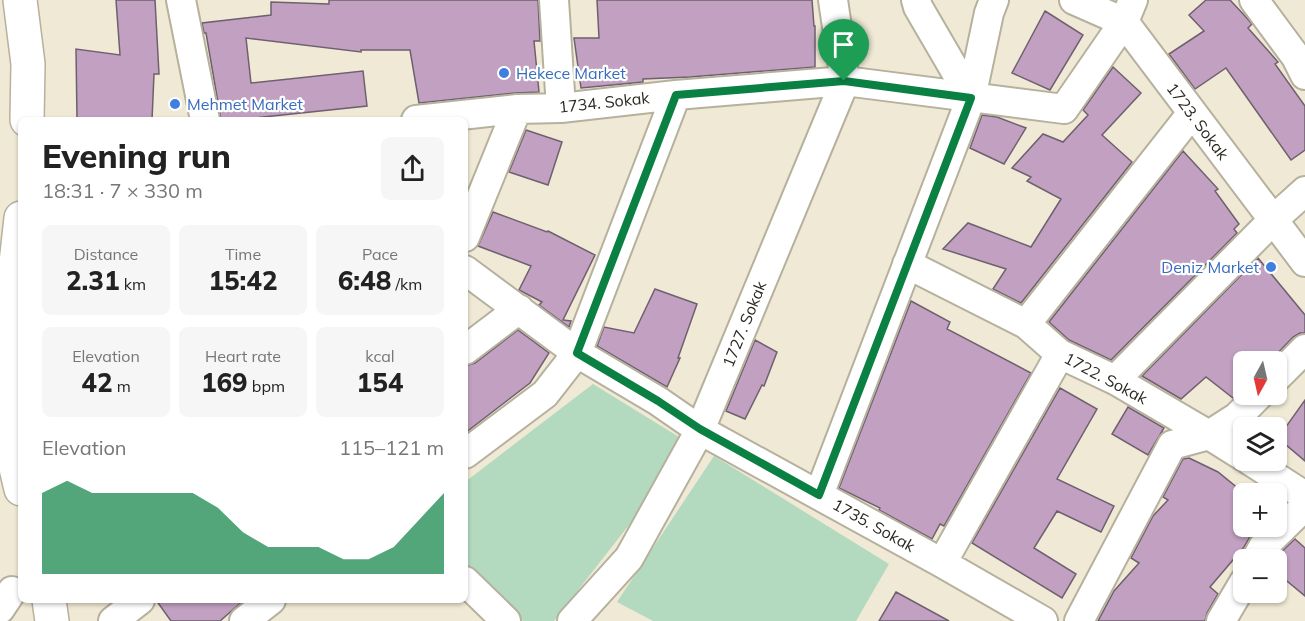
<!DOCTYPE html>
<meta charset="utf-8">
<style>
:root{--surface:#fff;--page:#f6f6f6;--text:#222;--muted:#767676;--accent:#0b8043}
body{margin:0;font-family:Mulish,sans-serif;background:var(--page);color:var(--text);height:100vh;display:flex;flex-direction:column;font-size:22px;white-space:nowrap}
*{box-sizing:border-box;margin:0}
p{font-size:20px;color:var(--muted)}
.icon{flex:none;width:33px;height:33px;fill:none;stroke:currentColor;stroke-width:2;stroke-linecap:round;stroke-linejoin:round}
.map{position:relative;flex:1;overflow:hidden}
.panel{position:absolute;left:18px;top:117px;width:450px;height:486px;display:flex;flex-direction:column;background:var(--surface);border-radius:9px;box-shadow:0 2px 4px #0004}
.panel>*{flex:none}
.needle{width:39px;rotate:188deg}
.fabs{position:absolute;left:1233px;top:351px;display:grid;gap:12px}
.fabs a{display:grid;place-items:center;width:54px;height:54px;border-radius:9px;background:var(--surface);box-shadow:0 2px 4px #0004;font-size:30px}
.pin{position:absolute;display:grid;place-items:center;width:51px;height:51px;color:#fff;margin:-62px -26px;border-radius:50% 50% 50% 0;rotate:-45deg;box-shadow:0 0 6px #0007}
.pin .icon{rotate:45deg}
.round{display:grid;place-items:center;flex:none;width:63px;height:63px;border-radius:9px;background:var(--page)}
.summary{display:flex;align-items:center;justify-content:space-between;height:102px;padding:0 24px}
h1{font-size:33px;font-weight:800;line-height:45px}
.stats{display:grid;grid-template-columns:repeat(3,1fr);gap:9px;height:102px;padding:6px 24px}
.stats div{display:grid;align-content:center;border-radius:9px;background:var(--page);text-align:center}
.stats b{font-size:26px;font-weight:800}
.stats small{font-size:16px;font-weight:400}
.stats p{font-size:16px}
.chart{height:168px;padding:12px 24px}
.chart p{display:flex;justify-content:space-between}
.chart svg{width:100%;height:108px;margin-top:6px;fill:var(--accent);opacity:.7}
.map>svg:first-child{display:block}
</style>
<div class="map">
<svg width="1305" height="621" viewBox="0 0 1305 621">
<rect width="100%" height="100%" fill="#efe9d5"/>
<path fill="#b3d9bf" d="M593 384 679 437 632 521 554 621H523L465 563V482Z
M714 456 889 564 856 621H653L617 602Z"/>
<path fill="#c1a0c1" stroke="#6e606e" stroke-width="1.5" d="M116 0H155L159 74H154L152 120 77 119 76 49 120 55Z
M329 0H538L540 41H534L539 92 515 93 419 103 410 50H361V52L246 38 251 83 363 71 367 106 234 120H221L206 33H204L202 23 271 15V2L329 4Z
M597 0H812L814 26H815V67L690 77 643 79V82L581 88 574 38H599Z
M1206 0H1230L1245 16 1252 24 1248 28 1278 62 1275 64 1305 106V150L1291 160 1226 68 1195 89 1169 54 1204 31 1189 15Z
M1045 11 1083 35 1050 90 1012 73Z
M1113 67 1141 93 1102 135 1132 162 1021 303 993 289 1006 269 943 249 968 223 1031 247 1061 199 1027 181 1031 177 1012 168 1043 134 1063 142 1088 115 1083 110Z
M982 115 997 117 1026 128 1004 164 970 148Z
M526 130 562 142 548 185 509 172Z
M1183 151 1218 189 1215 191 1239 224 1234 229 1237 233 1111 360 1069 340 1049 322Z
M493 212 547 232 548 231 595 255 563 320 571 321 569 327 539 305 542 302 519 290 531 266 478 246Z
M1258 258 1305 315V333H1300L1293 337 1269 362H1244V387L1233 398 1206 377 1181 399 1142 376Z
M655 289 697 304 678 358H680L667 387 597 346 604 327 634 333Z
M911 301 950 322 947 329 1031 373 944 526 940 524 932 539 879 510 880 508 839 488Z
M518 330 549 353 530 383 465 433V366L475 363Z
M755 340 777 352 764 386 762 385 745 419 726 411Z
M1060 388 1097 409 1057 479 1114 506 1101 532 1057 511 1034 548 1076 574 1062 598 972 543Z
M1305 400V461L1278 438Z
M1128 407 1164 428 1148 455 1112 434Z
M1189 458 1218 472 1245 494H1241L1244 496V526H1260L1251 535 1244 547 1210 587 1218 594 1207 613 1205 621H1098L1114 591 1139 563 1131 558 1153 516 1168 500 1163 497 1183 459Z
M1295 539 1305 548V596L1276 572V560H1275L1276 557Z
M896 592 949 621H879Z
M156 600H244L220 621H171Z"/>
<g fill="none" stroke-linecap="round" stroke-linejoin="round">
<defs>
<path id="minor" d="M181 0 205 120
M554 0 561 108
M916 0 918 7 971 98
M1074 0 1124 22 1305 262
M1254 0 1296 57 1305 75
M416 120 517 109 561 108 676 95 845 81 1064 109 1124 22 1133 0
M465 237 517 109
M907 264 1026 324 1060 354 1115 380 1209 435 1244 457
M465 270 577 353 658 401 700 430 942 563 1043 621
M1026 324 1192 113
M465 350 519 309
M1276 378 1305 349
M1115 380 1273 220 1305 191
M465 454 545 394 577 353 676 95
M1249 460 1305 496
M819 495 971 98 989 13 994 0
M1256 560 1263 547 1305 506
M942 563 1060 354
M465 581 506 621
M0 609 12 591
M113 621 140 600
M244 621 271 600
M572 621 629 558 700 430 845 81 833 0
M1079 621 1172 445 1209 435 1237 417 1260 394
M1221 621 1244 582"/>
<path id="tertiary" d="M20 0 28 64 27 120
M21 218 13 290 11 366V447L21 489
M49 600 52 621"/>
</defs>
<use href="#minor" stroke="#b6b19d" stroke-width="32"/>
<use href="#tertiary" stroke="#b6b19d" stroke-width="36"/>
<use href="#minor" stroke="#fff" stroke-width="28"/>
<use href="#tertiary" stroke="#fff" stroke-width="33"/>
</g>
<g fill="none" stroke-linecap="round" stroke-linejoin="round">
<defs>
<path id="route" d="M844 81 971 98 819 495 700 429 658 401 577 353 676 95Z"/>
</defs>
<use href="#route" stroke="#fff" stroke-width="12"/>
<use href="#route" stroke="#0b8043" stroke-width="8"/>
</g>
<g fill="#3f7fe0" stroke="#fff" stroke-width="2">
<circle cx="504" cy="73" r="6"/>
<circle cx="175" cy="104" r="6"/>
<circle cx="1271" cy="267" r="6"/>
</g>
<g text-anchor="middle" stroke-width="4.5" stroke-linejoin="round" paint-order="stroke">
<g font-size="16" fill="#366cbe" stroke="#fff" text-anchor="start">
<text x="516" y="79">Hekece Market</text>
<text x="187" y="110">Mehmet Market</text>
<text x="1259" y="273" text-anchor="end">Deniz Market</text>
</g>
<g font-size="16" fill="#2b2921" stroke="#fff">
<text transform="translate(604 102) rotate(-6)" y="6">1734. Sokak</text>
<text transform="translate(1198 121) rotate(53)" y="6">1723. Sokak</text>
<text transform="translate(744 324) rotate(-68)" y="6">1727. Sokak</text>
<text transform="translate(1106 378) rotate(28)" y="6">1722. Sokak</text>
<text transform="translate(874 525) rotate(29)" y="6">1735. Sokak</text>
</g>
</g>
</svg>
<div class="fabs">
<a><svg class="needle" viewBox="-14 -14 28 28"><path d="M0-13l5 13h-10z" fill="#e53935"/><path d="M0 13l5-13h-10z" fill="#767676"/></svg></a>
<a><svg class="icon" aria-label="layers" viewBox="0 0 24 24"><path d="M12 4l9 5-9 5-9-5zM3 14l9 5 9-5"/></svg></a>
<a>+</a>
<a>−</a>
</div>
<div class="pin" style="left:844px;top:81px;background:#1e9e55"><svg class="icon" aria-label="arrive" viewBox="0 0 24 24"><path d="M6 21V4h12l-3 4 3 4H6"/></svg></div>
<section class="panel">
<div class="summary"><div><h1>Evening run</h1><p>18:31 · 7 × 330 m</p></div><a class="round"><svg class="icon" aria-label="share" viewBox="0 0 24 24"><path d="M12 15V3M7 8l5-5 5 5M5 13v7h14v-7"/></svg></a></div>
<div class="stats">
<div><p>Distance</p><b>2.31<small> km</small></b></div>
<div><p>Time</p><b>15:42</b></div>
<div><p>Pace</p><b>6:48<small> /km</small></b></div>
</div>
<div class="stats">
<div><p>Elevation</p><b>42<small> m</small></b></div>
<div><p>Heart rate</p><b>169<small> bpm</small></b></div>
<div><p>kcal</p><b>154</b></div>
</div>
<div class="chart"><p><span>Elevation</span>115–121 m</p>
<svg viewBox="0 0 160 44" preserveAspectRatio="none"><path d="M0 44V11L10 6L20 11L30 11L40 11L50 11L60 11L70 17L80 27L90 33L100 33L110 33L120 38L130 38L140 33L150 22L160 11V44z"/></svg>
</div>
</section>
</div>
